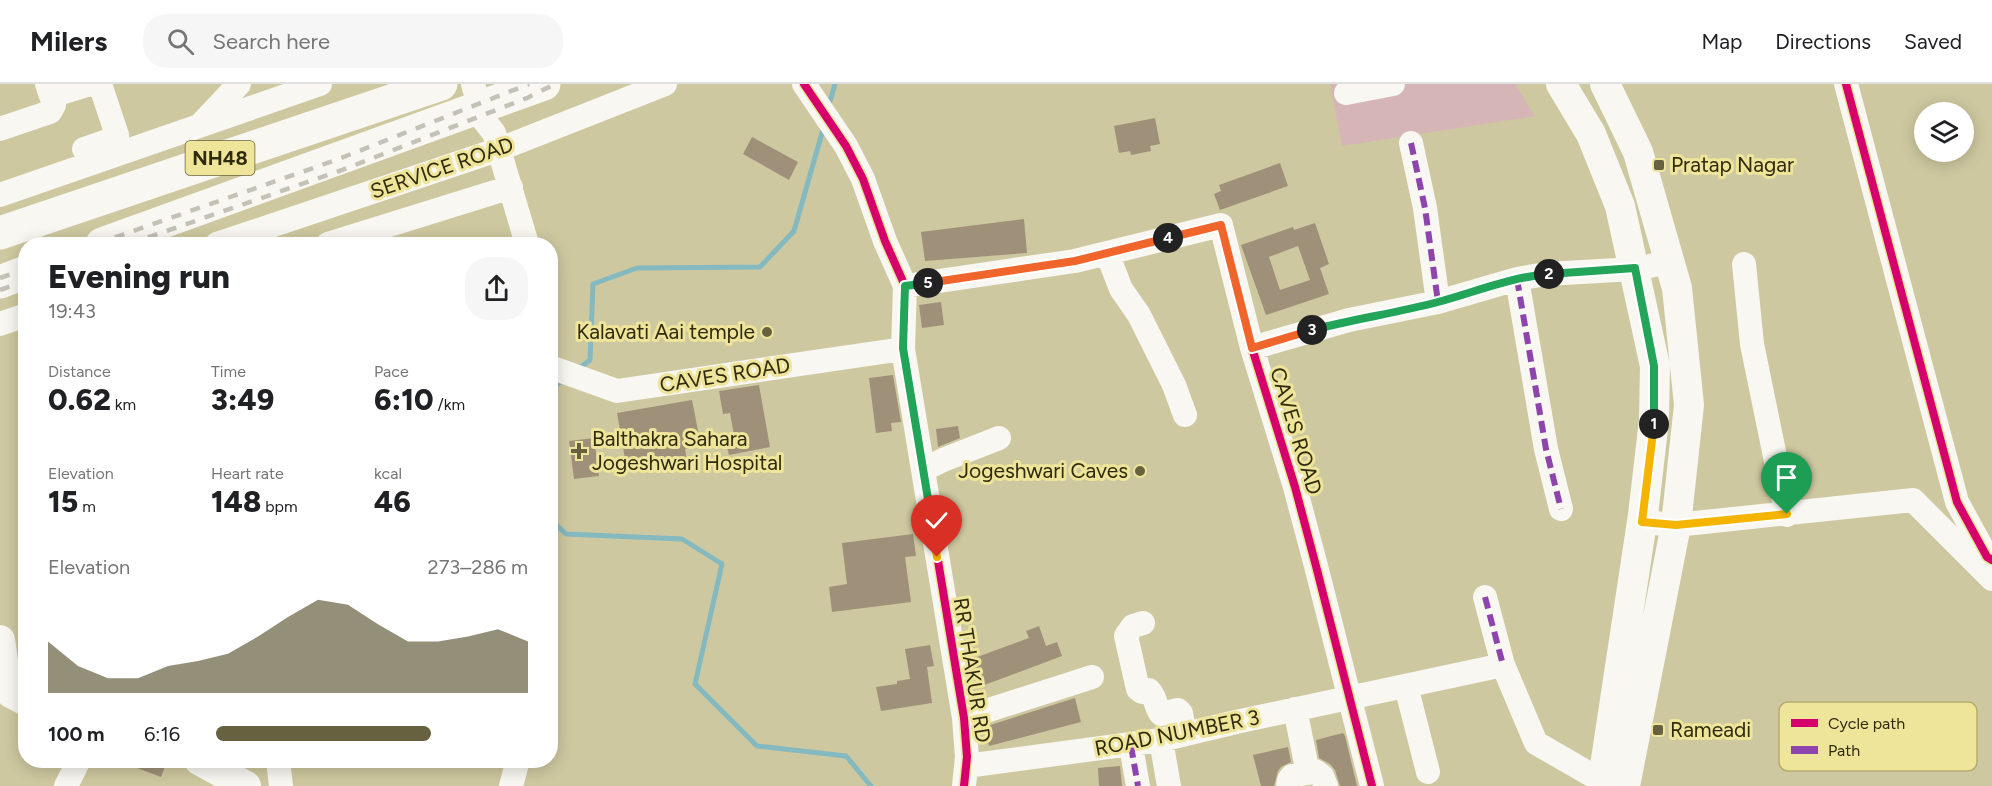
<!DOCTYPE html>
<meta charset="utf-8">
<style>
:root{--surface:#fff;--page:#f6f6f6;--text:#202124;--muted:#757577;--line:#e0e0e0;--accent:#676140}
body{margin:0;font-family:Figtree,sans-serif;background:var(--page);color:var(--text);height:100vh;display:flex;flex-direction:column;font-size:22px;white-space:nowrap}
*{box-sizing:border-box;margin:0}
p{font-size:20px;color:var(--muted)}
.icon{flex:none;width:33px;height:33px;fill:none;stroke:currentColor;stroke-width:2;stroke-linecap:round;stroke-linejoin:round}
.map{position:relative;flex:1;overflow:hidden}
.drawer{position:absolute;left:18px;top:153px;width:540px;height:531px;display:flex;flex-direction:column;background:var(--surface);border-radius:24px;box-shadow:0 3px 15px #0003}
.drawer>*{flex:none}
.buttons{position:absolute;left:1914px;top:18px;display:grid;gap:12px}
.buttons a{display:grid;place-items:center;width:60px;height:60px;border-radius:50%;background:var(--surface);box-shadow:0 3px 15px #0003;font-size:30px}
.pin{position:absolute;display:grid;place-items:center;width:51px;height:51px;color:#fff;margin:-62px -26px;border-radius:50% 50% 50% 0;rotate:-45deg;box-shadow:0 0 6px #0007}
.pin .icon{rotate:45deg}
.km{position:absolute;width:30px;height:30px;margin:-15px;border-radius:50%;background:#222;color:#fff;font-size:16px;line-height:30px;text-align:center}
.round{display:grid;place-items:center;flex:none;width:63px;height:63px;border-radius:24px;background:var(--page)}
.overview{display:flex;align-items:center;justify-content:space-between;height:102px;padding:0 30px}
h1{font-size:33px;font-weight:800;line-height:45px}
.stats{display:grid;grid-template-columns:repeat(3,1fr);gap:9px;height:102px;padding:6px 30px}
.stats div{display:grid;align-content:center}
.stats b{font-size:30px;font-weight:800}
.stats small{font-size:16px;font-weight:400}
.stats p{font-size:16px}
.chart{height:168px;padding:12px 30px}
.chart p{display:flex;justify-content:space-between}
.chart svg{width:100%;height:108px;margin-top:6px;fill:var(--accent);opacity:.7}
ul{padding:0 30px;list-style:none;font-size:20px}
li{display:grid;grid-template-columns:96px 72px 1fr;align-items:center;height:45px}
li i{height:15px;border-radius:8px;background:var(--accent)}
header{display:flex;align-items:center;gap:36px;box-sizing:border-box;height:84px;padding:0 30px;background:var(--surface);border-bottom:2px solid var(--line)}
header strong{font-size:28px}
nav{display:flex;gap:33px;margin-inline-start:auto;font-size:21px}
.search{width:420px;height:54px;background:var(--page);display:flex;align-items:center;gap:15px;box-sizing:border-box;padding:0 21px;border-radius:24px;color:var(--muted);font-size:22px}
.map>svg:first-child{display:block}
</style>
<header>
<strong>Milers</strong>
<div class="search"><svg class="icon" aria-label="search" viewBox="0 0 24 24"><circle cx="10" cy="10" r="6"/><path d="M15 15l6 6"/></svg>Search here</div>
<nav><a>Map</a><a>Directions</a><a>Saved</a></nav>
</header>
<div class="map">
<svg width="1992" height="702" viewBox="0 0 1992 702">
<rect width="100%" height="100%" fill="#cec8a0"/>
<path fill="#d6b5b6" d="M1330 0H1515L1535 32 1342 62Z"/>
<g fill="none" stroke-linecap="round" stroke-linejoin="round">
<path stroke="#84b9bf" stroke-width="5" d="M828 24 835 0
M578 285 590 276 593 200 637 184 760 183 794 147 824 42
M550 305 564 296
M550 435 566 450 682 455 722 480 695 600 757 662 846 672 871 702"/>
</g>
<path fill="#9f9079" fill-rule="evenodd" d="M1155 34 1160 60 1150 62 1151 67 1131 71 1130 67 1119 69 1114 42Z
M752 53 798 78 789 96 743 70Z
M1280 79 1288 102 1220 126 1214 110 1221 107 1219 101Z
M1024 135 1027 169 925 177 921 148Z
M1315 139 1329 180 1320 184 1329 210 1266 231 1241 161 1293 143 1294 146ZM1298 162 1310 196 1280 206 1269 173Z
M941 218 944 241 922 244 919 221Z
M893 291 901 338 891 339 892 347 876 349 869 294Z
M759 301 770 363 729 371 726 359 735 357 730 329 723 330 719 307Z
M692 316 701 362 685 365 687 376 627 386 617 329Z
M958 342 960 354 938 363 936 345Z
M594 354 599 392 574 395 569 357Z
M913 450 916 472 905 473 911 518 832 528 829 503 847 500 842 459Z
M1039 542 1046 562 1057 558 1062 572 979 603 969 576 1029 554 1026 547Z
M930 561 934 582 927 583 932 619 881 627 876 603 897 600V597L910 595 905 565Z
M1075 614 1081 638 989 662 984 643Z
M1343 649 1345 652 1357 702H1340L1335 686 1330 680 1319 674 1316 656Z
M1288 663 1291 678 1281 683 1278 687 1274 702H1261L1253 671Z
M122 676H157L166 680 161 693 121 678Z
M1120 682 1122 702H1099L1098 684Z"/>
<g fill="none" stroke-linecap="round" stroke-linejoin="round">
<path stroke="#f8f7f1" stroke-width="24" d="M473 0 483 35 494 49 527 160
M804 0 846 62 863 95 885 157 905 202 903 265 964 634 967 673 964 702
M1846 0 1957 418 1987 473 1992 476
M1346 9 1393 0
M51 12 90 0
M203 38 239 0
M0 45 50 28 54 21 47 0
M1411 59 1425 124 1438 218
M84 65 113 55 117 51 100 0
M0 111 320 0
M217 160 500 65 665 0
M328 160 511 103
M1107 169 1121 205 1139 231 1174 301 1185 331
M1744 180 1752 260 1787 431
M1517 195 1546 365 1561 425
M905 202 1075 177 1221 141 1252 264 1295 403 1316 482 1372 702
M0 240 26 231
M1252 264 1349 236 1438 218 1517 195 1546 190 1635 185 1669 178
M550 283 617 307 903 265
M923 386 943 376 999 354
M1642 438 1676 441 1913 416 1992 495
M1485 513 1503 581
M1143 539 1133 542 1126 552 1138 605 1142 608 1149 606C1156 612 1155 623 1161 630L1178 626 1181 629 1185 650
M1406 602 1428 688
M1295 625 1308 689
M964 634 1092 593
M1161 656 1169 702
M1131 662 1138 702
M278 676 281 702
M966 682 1161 656 1236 638 1503 581 1536 659 1602 697
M66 702 79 676
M511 702 518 676
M1288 702 1289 696 1292 692 1315 687 1322 692 1326 702"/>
<path stroke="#f8f7f1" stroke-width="30" d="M1561 0 1591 50 1620 122 1655 282 1654 336 1643 431 1602 702
M1605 0 1638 68 1677 204 1689 321 1676 441 1625 702
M0 556 6 597 11 609 26 617
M199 676 246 702"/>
<path stroke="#f8f7f1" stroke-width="33" d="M0 149 441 0
M102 160 544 0
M0 198 26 188"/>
<path stroke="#c4c2b6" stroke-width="4.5" stroke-dasharray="10 10" stroke-linecap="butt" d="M96 160 336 76 529 0
M129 160 342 86 527 14 555 0
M0 194 26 185
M0 206 26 197"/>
<path stroke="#8e44ad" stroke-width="6" stroke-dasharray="12 6" stroke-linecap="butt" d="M1411 59 1425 124 1438 218
M1517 195 1546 365 1561 425
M1485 513 1503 581
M1131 662 1138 702"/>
<defs>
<path id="cycleway" d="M804 0 846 62 863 95 885 157 905 202 903 265 964 634 967 673 964 702
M1846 0 1957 418 1987 473 1992 476
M905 202 1075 177 1221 141 1252 264 1295 403 1316 482 1372 702"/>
</defs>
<use href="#cycleway" stroke="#eee49a" stroke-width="11"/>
<use href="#cycleway" stroke="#d6006c" stroke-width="8"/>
</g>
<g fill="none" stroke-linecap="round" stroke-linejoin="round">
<defs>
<path id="split-1" d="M1654 340 1642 438 1676 441 1787 430"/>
<path id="split-2" d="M1549 190 1635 184 1654 282V340"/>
<path id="split-3" d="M1312 246C1354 235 1396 229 1438 218 1475 208 1511 193 1549 190"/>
<path id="split-4" d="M1168 154 1221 141 1252 264 1312 246"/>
<path id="split-5" d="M928 199 1075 177 1168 154"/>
<path id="split-6" d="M928 199 905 202 903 264 929 421"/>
<path id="split-7" d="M929 421 937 473"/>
</defs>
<use href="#split-1" stroke="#fff" stroke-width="12"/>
<use href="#split-2" stroke="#fff" stroke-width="12"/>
<use href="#split-3" stroke="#fff" stroke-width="12"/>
<use href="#split-4" stroke="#fff" stroke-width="12"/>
<use href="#split-5" stroke="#fff" stroke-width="12"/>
<use href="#split-6" stroke="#fff" stroke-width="12"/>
<use href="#split-7" stroke="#fff" stroke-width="12"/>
<use href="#split-1" stroke="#f5b400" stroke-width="8"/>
<use href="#split-2" stroke="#22a559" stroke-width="8"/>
<use href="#split-3" stroke="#22a559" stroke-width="8"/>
<use href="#split-4" stroke="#f0652b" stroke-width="8"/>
<use href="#split-5" stroke="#f0652b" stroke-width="8"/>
<use href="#split-6" stroke="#22a559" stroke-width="8"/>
<use href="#split-7" stroke="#f5b400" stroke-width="8"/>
</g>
<g fill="#676140" stroke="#eee49a" stroke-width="2">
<rect x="1653" y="75" width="12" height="12" rx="3"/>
<circle cx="767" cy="248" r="6"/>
<path d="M576 358h6v6h6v6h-6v6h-6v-6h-6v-6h6z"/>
<circle cx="1140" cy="387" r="6"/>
<rect x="1652" y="640" width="12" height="12" rx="3"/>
</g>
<g text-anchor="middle" stroke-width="6" stroke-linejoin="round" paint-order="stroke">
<rect fill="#eee49a" stroke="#686237" stroke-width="1.5" x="185.5" y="57" width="69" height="34" rx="4.5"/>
<g font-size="20" font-weight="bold" fill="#2f2a0c">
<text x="220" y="81">NH48</text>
</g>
<g font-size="21" fill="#2f2a0c" stroke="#eee49a" text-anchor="start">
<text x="1671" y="88">Pratap Nagar</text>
<text x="755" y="255" text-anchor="end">Kalavati Aai temple</text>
<text x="592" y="362">Balthakra Sahara<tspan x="592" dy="24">Jogeshwari Hospital</tspan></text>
<text x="1128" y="394" text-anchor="end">Jogeshwari Caves</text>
<text x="1670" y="653">Rameadi</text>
</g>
<g font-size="21" fill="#2f2a0c" stroke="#eee49a">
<text transform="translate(442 84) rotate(-19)" y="7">SERVICE ROAD</text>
<text transform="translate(725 291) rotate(-9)" y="7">CAVES ROAD</text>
<text transform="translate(1296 347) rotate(73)" y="7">CAVES ROAD</text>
<text transform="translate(972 586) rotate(81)" y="7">RR THAKUR RD</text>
<text transform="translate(1177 649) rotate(-11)" y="7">ROAD NUMBER 3</text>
</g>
</g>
<rect x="1779" y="618" width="198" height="69" rx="9" fill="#eee49a" stroke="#b5ac6f" stroke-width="1.5"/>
<rect x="1791" y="635" width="27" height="8" fill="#d6006c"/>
<rect x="1791" y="662" width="27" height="8" fill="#8e44ad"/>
<g font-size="16" fill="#2f2a0c">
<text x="1828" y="645">Cycle path</text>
<text x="1828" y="672">Path</text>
</g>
</svg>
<div class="buttons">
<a><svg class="icon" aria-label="layers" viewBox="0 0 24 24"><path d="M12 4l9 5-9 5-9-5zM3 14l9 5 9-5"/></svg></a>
</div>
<div class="pin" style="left:1787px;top:430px;background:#1e9e55"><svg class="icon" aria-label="arrive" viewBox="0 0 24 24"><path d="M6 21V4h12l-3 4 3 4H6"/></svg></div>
<div class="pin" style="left:937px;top:473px;background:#d93025"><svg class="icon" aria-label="check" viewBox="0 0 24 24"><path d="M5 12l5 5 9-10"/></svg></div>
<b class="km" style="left:1654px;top:340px">1</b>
<b class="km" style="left:1549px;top:190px">2</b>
<b class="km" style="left:1312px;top:246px">3</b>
<b class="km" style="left:1168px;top:154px">4</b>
<b class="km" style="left:928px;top:199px">5</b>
<section class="drawer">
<div class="overview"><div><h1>Evening run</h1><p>19:43</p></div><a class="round"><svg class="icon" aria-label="share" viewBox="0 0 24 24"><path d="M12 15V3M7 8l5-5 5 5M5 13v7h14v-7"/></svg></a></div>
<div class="stats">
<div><p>Distance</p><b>0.62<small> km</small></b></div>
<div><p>Time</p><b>3:49</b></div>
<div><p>Pace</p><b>6:10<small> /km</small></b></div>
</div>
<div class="stats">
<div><p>Elevation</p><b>15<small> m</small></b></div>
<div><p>Heart rate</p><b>148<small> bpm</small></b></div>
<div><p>kcal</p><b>46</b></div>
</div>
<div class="chart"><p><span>Elevation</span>273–286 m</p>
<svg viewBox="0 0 160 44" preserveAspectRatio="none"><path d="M0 44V23L10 33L20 38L30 38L40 33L50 31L60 28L70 21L80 13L90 6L100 8L110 16L120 23L130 23L140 21L150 18L160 23V44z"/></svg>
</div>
<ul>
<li><b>100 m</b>6:16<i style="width:69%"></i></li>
</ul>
</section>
</div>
